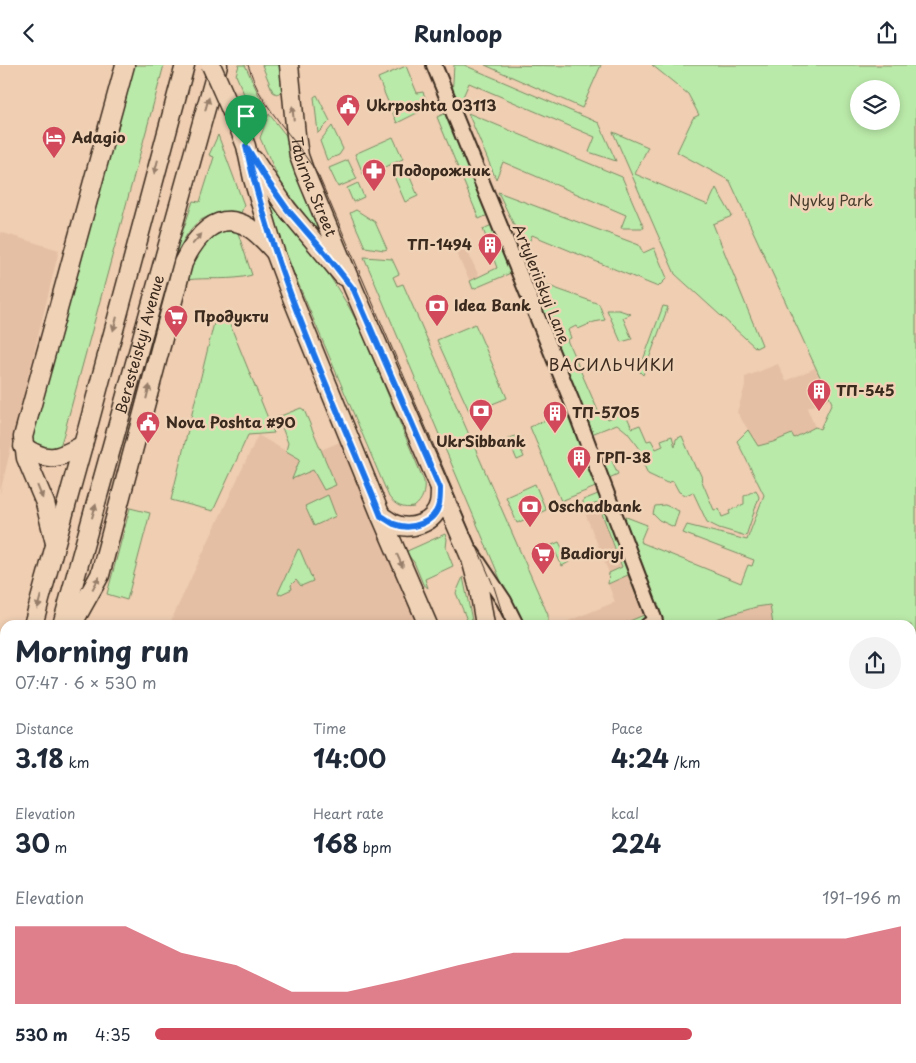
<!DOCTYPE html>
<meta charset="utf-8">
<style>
:root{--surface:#fff;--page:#f2f2f3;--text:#1f2937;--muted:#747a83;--accent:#d1495b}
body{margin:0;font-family:"Playpen Sans",sans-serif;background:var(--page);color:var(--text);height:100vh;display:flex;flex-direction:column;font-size:19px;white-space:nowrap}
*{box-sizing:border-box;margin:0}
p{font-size:16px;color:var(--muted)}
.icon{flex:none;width:28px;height:28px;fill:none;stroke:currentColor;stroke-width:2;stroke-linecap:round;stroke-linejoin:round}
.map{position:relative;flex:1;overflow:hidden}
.drawer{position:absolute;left:0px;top:555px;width:916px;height:444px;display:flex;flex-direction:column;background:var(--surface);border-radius:15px 15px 0 0;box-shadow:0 2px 8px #0003}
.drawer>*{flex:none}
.tools{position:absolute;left:850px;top:15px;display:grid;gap:10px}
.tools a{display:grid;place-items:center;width:50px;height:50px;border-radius:50%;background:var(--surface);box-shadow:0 2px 8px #0003;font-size:25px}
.pin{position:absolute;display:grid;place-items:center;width:42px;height:42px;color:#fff;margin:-51px -21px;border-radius:50% 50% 50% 0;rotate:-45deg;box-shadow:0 0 5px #0007}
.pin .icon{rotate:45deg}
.round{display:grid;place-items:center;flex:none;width:52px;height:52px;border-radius:26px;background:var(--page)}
.headline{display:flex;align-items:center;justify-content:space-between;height:85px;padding:0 15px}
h1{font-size:28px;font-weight:700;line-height:38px}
.stats{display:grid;grid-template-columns:repeat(3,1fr);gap:8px;height:85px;padding:5px 15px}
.stats div{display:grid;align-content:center}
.stats b{font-size:25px;font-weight:700}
.stats small{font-size:14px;font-weight:400}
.stats p{font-size:14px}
.chart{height:140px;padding:10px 15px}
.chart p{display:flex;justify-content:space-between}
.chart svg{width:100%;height:90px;margin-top:5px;fill:var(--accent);opacity:.7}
ul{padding:0 15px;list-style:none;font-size:16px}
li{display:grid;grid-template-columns:80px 60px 1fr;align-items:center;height:38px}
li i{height:12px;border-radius:6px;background:var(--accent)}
header{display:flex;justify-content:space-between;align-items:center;height:65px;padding:0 15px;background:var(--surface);font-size:22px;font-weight:700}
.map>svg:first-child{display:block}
</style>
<header><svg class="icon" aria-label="back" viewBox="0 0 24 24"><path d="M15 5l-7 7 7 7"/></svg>Runloop<svg class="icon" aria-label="share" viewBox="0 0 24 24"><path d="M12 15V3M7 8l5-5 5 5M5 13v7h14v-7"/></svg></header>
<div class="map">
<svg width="916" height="998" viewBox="0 0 916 998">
<rect width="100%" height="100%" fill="#efceb2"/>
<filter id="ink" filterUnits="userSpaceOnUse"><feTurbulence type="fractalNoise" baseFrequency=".02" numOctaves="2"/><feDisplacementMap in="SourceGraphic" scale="10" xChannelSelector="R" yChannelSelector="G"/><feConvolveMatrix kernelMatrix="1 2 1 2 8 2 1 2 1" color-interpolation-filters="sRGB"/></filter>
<g filter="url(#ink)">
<path fill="#e5bfa4" d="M0 167 59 185 0 428Z
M465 181 479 211 470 216 455 186Z
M778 299 786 316 815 303 828 335 807 343 815 362 794 373 792 369 773 377 758 381 737 347 745 321V312Z
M258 370 300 394 342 376 421 560H169Z
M598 438 622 502 609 508 583 443Z
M628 510 644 550 620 560H567L566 557 615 537 608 519Z
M770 540 773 560H717L716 554 756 542Z
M130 994H208L206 998H129Z
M328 994H597L599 998H328Z"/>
<path fill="#baeaa9" stroke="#7a8a64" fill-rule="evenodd" d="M132 0H164L63 372 60 381 55 385 36 383 32 376V367Z
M239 0H245L263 39 259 55 254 53 236 10Z
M262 0H281L283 26 277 29 273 27Z
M454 0H464L599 58 616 96 589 87 595 72 469 18 462 34 452 33Z
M485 0 586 1 601 0 582 43Z
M652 0H916V998H719L717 994H911V560H773L770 540 756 542 716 554 717 560H659L621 450 647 460 640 477 741 518 748 500 752 501 754 495 683 468 687 460 747 475 764 430 737 376 748 365 758 381 773 377 792 369 794 373 815 362 820 364 832 338 730 116 677 87 693 53 699 50 688 29ZM859 24H891V56H859Z
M406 1 417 28 423 27 429 42 397 58 378 13Z
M317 30 330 56 318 68 314 32Z
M448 47 490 149 479 154 437 52Z
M468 48 622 112 644 163H621L626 150 503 97 496 114Z
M269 49 288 73 293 94 321 165 318 167 292 133 279 114 260 73Z
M332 61 343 84 339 90 327 95 320 76Z
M613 67 648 82 635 109 708 140 716 123 732 151 713 159 762 280 756 283 675 209Z
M218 70 244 140 241 148C195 147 191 160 172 198L193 136 200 137 214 92 209 90Z
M393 72 403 94 364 111 355 89Z
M348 95 357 114 338 122 329 103Z
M406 103 418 131 405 137 393 109Z
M256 112 319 194 349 242 361 265 424 416C425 427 423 435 414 442 403 444 396 441 389 432L287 192Z
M358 118 364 132 353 137 347 123Z
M498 127 639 180 643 188 654 183 667 213 658 222 532 170 526 185Z
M356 145 375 157 387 184 384 185 365 182 350 148Z
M494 159 513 207 473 224 470 216 497 203 483 164Z
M218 166H231L238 168 252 210C231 216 208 212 186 215L195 184Z
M364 192 392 194 399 209 393 212 397 221 403 219 548 550V560H524L501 516Z
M528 216 546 220 599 239 605 255 594 257 578 264 576 261 568 265 571 273 567 275 599 348 604 346 608 354 615 351 613 348 623 343 632 363 640 360 647 376 651 375 656 384 663 381 661 375 672 371 675 382 676 374 682 371 696 404H698L702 413 701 414 714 445 719 444 722 452 730 449 729 446 744 439V431L756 425 759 432 746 471 719 463 707 457 693 427 686 430 679 427 673 416 667 418 648 409 638 387 641 385 627 367 617 359 589 370Z
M663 241 668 242 643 310 639 306Z
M607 245H619L631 249 623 253 632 274 621 277Z
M229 257 274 368 248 370 213 446 171 435 214 258Z
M475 259 507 333 470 348 437 275Z
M301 343 304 345 336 420 324 425 313 405 292 414 300 394 286 386 288 378 278 352Z
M567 346 598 421 561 436 530 362Z
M515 371 524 392 517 395 508 374Z
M611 394 618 409 609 413 602 396Z
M535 419 546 445 517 458 506 432Z
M598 429 602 430 651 553 642 560H620L644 550 628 510 608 519 609 508 622 502 598 438 583 443V435Z
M328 430 336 451 314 461 305 441Z
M665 440 679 446 674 462 659 455 653 449 655 441Z
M130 443 150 448 127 535 107 529Z
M445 469 447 474 446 483 453 501 425 514 428 523 423 519 414 497 405 487Z
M559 477 569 497 562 501 552 480Z
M298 484 300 485 313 516 301 521 296 515 291 520 292 524 279 530 278 528Z
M463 512 473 560H469L456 528Z
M5 794V828L0 847V813Z"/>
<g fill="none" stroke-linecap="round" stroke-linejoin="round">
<defs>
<path id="minor" d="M434 0 572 337 655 556 648 560
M472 488 504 536 516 560
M13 994 28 998
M703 994 705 998"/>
<g id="major">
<path id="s1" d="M289 0 296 70 299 91 304 105 354 225 471 494 479 524 485 560"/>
<path d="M239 63 246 81 253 114 275 187 291 230 381 451 428 560"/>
<path d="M254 95 287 144 343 211"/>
<path d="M23 381C48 399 58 393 83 380"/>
<path d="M381 451C385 453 390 457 394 459 411 466 435 458 439 439 440 434 440 428 440 423"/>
<path d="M55 478 45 438 26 393 23 372 125 0"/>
<path d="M33 560 86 369 185 0"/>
<path id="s2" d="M62 560 218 0"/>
<path d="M72 560 100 510 183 198C195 173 217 143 248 162 258 168 266 177 274 186"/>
<path d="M0 681 5 663"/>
<path d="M0 790 5 771"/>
<path d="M620 994 622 998"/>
</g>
</defs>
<use href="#minor" stroke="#3b2a1e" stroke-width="18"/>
<use href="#major" stroke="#3b2a1e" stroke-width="21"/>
<use href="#minor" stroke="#f0d3b7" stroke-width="14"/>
<use href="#major" stroke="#f0d3b7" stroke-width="18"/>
<path stroke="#3b2a1e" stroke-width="1" d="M248 0C251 8 254 17 258 25 275 56 301 81 319 112L494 522 506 560
M634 994 636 998"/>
<defs>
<path id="major-bridge" d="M211 0 239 63"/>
</defs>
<use href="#major-bridge" stroke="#3b2a1e" stroke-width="21" stroke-linecap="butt"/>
<use href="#major-bridge" stroke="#f0d3b7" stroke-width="18"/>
</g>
<defs><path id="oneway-solid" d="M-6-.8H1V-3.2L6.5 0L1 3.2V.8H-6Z" transform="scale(1.25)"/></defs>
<g fill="#967e6a">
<use href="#oneway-solid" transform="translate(207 39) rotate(-74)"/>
<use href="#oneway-solid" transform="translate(293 48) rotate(-96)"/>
<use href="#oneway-solid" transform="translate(156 102) rotate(105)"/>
<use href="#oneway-solid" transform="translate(197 174) rotate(-49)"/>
<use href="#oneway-solid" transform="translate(115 259) rotate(105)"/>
<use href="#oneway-solid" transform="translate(148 327) rotate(-76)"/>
<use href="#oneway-solid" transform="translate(40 427) rotate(68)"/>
<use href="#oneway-solid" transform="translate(94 446) rotate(-74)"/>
<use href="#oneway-solid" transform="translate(400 496) rotate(66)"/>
<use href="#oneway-solid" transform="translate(96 518) rotate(-61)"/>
<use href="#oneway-solid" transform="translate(39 537) rotate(105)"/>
</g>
</g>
<g fill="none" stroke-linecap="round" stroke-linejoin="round" filter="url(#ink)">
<defs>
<path id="route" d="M246 81 266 114 287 144 325 188 354 225 440 423C440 428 440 434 439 439 435 458 411 466 394 459 390 457 385 453 381 451 332 330 274 210 246 81Z"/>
</defs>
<use href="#route" stroke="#fff" stroke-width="10"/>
<use href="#route" stroke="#1a73e8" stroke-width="6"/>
</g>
<defs>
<symbol id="civic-pin" viewBox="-11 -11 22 30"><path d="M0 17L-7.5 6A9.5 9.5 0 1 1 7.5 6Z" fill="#d1495b" stroke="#f0d3b7"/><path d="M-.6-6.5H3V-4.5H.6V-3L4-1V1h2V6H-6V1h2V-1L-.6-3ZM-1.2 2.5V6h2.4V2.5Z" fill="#fff"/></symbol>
<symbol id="hotel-pin" viewBox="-11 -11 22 30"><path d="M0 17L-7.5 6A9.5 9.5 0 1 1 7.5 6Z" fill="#d1495b" stroke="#f0d3b7"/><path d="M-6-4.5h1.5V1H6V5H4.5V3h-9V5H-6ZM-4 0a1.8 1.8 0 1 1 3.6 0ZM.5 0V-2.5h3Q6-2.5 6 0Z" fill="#fff"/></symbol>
<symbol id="pharmacy-pin" viewBox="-11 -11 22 30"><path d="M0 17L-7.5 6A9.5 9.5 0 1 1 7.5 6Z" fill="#d1495b" stroke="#f0d3b7"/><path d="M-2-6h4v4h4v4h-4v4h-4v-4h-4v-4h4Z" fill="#fff"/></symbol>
<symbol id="building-pin" viewBox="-11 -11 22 30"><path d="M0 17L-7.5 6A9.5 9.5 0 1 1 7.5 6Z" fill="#d1495b" stroke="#f0d3b7"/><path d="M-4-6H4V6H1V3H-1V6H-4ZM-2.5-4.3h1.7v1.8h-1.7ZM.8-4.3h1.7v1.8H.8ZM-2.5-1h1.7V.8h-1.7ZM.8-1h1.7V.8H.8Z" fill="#fff"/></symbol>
<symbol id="bank-pin" viewBox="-11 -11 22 30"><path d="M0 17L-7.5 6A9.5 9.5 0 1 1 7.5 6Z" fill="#d1495b" stroke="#f0d3b7"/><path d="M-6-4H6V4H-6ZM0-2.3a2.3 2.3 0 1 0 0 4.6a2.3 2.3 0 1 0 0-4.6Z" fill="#fff"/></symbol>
<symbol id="supermarket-pin" viewBox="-11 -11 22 30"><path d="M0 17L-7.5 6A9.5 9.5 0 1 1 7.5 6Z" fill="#d1495b" stroke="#f0d3b7"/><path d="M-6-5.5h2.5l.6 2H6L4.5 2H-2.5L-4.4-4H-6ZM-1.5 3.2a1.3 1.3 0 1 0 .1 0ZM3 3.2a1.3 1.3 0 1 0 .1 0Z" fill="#fff"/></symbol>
</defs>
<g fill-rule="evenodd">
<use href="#civic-pin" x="334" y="27" width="28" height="38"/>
<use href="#hotel-pin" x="40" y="59" width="28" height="38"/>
<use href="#pharmacy-pin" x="360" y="92" width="28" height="38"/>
<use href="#building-pin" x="476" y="166" width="28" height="38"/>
<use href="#bank-pin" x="423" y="227" width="28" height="38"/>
<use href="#supermarket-pin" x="162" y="238" width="28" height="38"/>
<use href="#building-pin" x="805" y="312" width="28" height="38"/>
<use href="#bank-pin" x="467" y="332" width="28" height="38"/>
<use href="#building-pin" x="541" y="334" width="28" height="38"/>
<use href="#civic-pin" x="134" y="344" width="28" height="38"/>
<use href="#building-pin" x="565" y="379" width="28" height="38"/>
<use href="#bank-pin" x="516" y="428" width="28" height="38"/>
<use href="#supermarket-pin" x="529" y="475" width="28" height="38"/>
</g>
<g text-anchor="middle" stroke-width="5" stroke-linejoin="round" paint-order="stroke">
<g font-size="15" font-weight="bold" fill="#3b2a1e" stroke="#f0d3b7" text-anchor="start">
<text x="366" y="46">Ukrposhta 03113</text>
<text x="72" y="78">Adagio</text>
<text x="392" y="111">Подорожник</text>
<text x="472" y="185" text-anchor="end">ТП-1494</text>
<text x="454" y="246">Idea Bank</text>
<text x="194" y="257">Продукти</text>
<text x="836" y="331">ТП-545</text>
<text x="572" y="353">ТП-5705</text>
<text x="166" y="363">Nova Poshta #90</text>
<text x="481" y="382" text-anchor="middle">UkrSibbank</text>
<text x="596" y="398">ГРП-38</text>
<text x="548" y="447">Oschadbank</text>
<text x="560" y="494">Badioryi</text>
</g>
<g font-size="15" fill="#3b2a1e" stroke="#f0d3b7">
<text dy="5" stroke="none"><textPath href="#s1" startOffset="125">Tabirna Street</textPath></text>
<text transform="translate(541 219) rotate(68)" y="5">Artyleriiskyi Lane</text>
<text dy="5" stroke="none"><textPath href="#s2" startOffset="291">Beresteiskyi Avenue</textPath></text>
</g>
<g font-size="15" fill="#483d2c" stroke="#f0d3b7">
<text x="831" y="141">Nyvky Park</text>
</g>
<g font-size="16" letter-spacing="1" fill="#3b2a1e" stroke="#f0d3b7">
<text x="612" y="306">ВАСИЛЬЧИКИ</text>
</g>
</g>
</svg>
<div class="tools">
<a><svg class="icon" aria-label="layers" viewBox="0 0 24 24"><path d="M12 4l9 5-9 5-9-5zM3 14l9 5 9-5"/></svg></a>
</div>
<div class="pin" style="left:246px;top:81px;background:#1e9e55"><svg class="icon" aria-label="arrive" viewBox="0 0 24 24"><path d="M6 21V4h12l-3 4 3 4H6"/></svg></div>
<section class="drawer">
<div class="headline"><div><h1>Morning run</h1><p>07:47 · 6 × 530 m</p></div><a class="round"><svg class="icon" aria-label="share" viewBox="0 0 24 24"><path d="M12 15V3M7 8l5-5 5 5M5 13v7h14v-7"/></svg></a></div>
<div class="stats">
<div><p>Distance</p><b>3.18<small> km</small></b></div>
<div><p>Time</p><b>14:00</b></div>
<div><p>Pace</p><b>4:24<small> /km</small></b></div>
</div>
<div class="stats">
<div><p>Elevation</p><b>30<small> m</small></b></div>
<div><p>Heart rate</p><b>168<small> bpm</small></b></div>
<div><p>kcal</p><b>224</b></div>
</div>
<div class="chart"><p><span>Elevation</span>191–196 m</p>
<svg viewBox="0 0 160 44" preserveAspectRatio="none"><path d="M0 44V6L10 6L20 6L30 19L40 25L50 38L60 38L70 32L80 25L90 19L100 19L110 12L120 12L130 12L140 12L150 12L160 6V44z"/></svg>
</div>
<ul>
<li><b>530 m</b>4:35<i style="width:72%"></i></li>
</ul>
</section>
</div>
